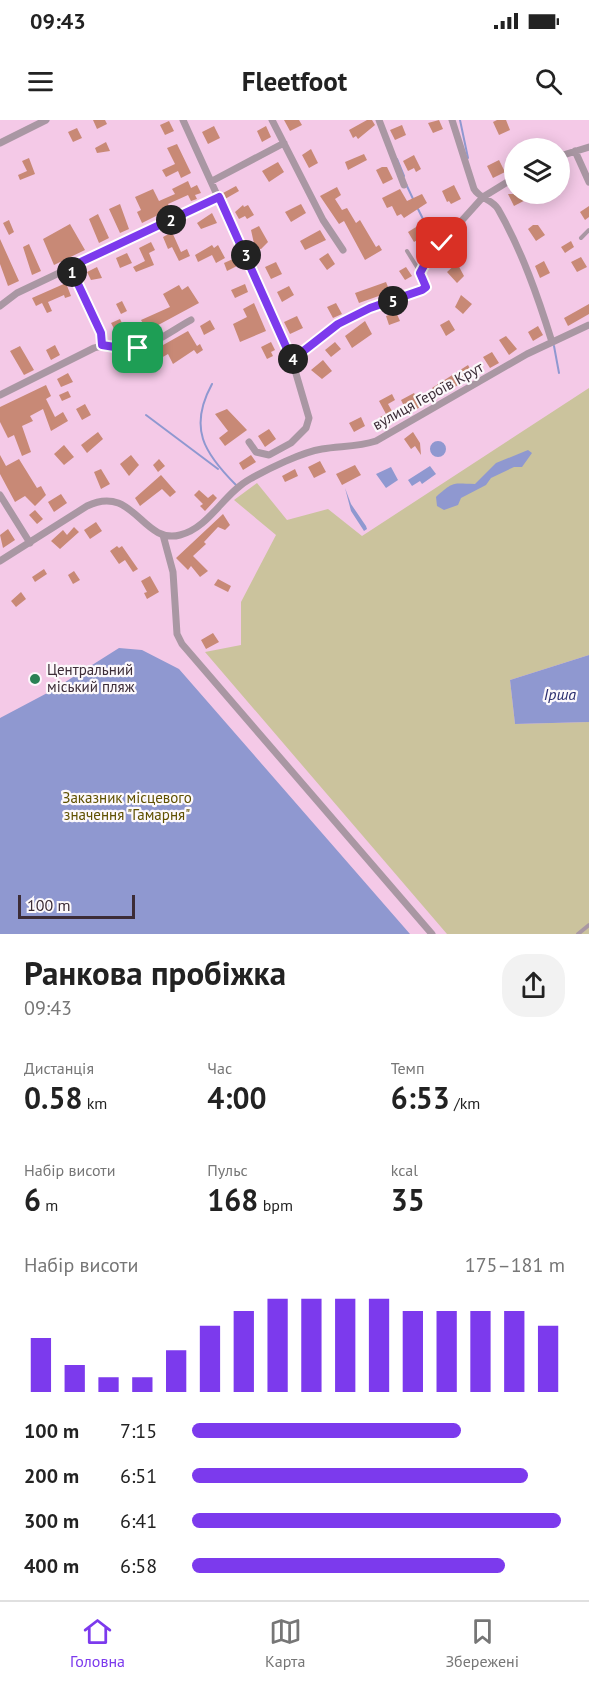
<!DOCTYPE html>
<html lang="uk">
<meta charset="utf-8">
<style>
:root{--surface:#fff;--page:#f2f2f2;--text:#222;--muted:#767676;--line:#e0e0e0;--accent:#7c3aed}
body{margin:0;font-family:"PT Sans",sans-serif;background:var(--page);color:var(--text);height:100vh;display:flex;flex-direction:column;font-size:22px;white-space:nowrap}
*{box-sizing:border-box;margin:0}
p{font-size:20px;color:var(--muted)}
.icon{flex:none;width:33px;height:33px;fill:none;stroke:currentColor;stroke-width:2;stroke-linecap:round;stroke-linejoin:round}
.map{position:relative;height:814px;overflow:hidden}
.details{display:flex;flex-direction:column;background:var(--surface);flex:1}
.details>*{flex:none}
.tools{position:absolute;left:504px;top:18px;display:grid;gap:12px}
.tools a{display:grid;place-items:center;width:66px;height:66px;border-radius:50%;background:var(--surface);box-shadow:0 3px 15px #0003;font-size:30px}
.scale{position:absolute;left:18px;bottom:15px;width:117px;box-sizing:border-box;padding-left:6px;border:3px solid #3c2c37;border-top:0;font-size:16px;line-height:21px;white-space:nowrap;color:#3c2c37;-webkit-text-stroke:4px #fcf8fb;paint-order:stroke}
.pin{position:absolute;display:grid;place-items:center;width:51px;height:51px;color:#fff;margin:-26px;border-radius:12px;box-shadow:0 3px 9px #0006}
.km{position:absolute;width:30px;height:30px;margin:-15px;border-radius:50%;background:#222;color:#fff;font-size:16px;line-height:30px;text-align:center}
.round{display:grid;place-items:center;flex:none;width:63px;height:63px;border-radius:24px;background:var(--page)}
.head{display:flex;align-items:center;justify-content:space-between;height:102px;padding:0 24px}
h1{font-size:33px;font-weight:700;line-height:45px}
.stats{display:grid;grid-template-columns:repeat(3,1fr);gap:9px;height:102px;padding:6px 24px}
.stats div{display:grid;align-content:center}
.stats b{font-size:30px;font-weight:700}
.stats small{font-size:16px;font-weight:400}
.stats p{font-size:16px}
.chart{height:168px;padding:12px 24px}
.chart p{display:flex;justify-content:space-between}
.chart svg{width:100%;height:108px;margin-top:6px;stroke:var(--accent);stroke-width:6}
ul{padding:0 24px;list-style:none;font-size:20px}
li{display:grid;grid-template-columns:96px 72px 1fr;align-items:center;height:45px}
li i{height:15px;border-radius:8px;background:var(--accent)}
.status{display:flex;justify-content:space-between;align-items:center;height:42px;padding:0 30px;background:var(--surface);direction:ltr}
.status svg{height:16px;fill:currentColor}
header{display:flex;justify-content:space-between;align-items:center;height:78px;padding:0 24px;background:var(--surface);font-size:27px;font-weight:700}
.tab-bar{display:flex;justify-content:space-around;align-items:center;height:84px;border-top:2px solid var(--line);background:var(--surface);font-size:16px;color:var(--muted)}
.tab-bar a{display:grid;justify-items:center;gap:3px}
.tab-bar .active{color:var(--accent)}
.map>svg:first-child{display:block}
</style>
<div class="status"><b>09:43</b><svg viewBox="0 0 49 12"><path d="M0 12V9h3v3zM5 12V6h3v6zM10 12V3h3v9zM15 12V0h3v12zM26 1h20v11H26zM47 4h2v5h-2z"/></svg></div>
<header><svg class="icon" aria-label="menu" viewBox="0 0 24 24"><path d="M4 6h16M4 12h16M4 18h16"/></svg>Fleetfoot<svg class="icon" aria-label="search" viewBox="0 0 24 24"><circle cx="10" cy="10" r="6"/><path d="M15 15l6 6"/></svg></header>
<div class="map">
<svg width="589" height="814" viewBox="0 0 589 814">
<rect width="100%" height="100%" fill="#f4c9e7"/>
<path fill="#cbc39d" d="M589 268V535L510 560 515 604 589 602V814H447L205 532 241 525V482L276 415 234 380 257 363 287 400 328 389 362 416Z"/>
<path fill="#8f98d0" d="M430 329a8 8 0 1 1 16 0a8 8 0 1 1-16 0Z
M528 330 532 333 522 347H514L491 358 486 365 461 378 458 385 444 390 437 386 436 377C455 360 453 364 475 364L496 343Z
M430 346 436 354 422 364 420 361 412 366 408 360Z
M391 347 398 360 386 368 376 354Z
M345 368 351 384 366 406 367 409 364 411 351 391Z
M119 528 142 530 179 549 410 814H0V598L51 571Z
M589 535V602L515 604 510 560Z"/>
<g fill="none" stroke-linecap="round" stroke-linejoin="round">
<path stroke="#8f98d0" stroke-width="2" d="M460 0 468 38
M397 39 404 56
M406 64 414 81
M418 89 432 117
M554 226 559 253
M212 264C188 308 204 333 236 365
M146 295 218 349"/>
</g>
<path fill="#c88976" d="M93 0H105L107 4 97 9Z
M284 0H299L302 5 290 11Z
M367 0H372L375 5 358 19 356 16 353 18 349 10Z
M439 0 443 9 433 13 428 3Z
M497 0H506L510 10 499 15 493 2Z
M169 1 174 11 165 15 160 5Z
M402 5 406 15 395 20 390 10Z
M214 6 220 18 208 24 202 12Z
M266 6 271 17 262 22 257 11Z
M77 8 82 18 73 22 68 12Z
M106 22 110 31 97 33 95 28Z
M177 24 191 53 181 58 178 51 166 57 162 50 175 44 167 28Z
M311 29 318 43 309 48 302 35Z
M364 34 367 40 348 50 345 42Z
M414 35 421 49 416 52 414 48 408 51 403 41Z
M29 38 35 54 20 60 18 55 27 51 22 41Z
M499 40 505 52 493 58 487 46Z
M278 42 284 52 269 62 262 51Z
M382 47H387L393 59 383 64 376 50Z
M188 61 191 68 197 65 201 73 195 75 197 79 191 81 188 75 168 84 170 89 142 103 137 92 141 90 135 77 153 69 159 81 175 74 172 69Z
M454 65 461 79 451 84 449 81 447 82 442 71Z
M236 66 239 71 225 79 223 73Z
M337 67 341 75 335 79 342 90 347 88 356 103 360 100 376 127 379 125 382 130 365 140 344 101 339 104 320 76Z
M400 69 407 81 422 74 427 83 404 98 401 94 397 96 392 86 387 88 382 78Z
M508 74H537L514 86Z
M120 84 129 109 120 113 109 89Z
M301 84 306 93 291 102 285 92Z
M243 85 244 87 248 85 254 95 247 99 245 96 239 99 235 92Z
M589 86V97L585 100 580 92Z
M212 93 217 103 201 109 197 103Z
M98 94 109 118 99 123 89 99Z
M9 100 14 112 9 115 3 103Z
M70 104 85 130 54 145 43 119Z
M421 104 427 114 414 122 408 112Z
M533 105H538L545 115 536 121 528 109Z
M259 106 268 122 261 129 255 128 251 110Z
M320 110 326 120 305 130 300 121Z
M172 112 181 132 187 129 190 136 179 141 172 127 168 129 163 117Z
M0 119 19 161 8 166 0 144Z
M571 121 574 127 565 133 561 127Z
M151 122 155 130 149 133 154 145 136 152 133 147 145 141 139 128Z
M29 124 41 151 32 155 23 127Z
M212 125 214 128 218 125 225 138 216 143 212 135 198 142 195 135Z
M127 133 132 143 120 148 116 138Z
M328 133 335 144 327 150 319 139Z
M581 137 587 147 577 152 571 142Z
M233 139 237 146 227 151 224 143Z
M544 141 550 153 540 158 535 146Z
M276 142 282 154 271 159 265 147Z
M457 143 464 156 457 163 447 152Z
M97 147 102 158 91 160 87 152Z
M406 147 412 156 405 160 399 151Z
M386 162 390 172 359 183 355 173Z
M66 163 71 176 65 178 64 175 48 182 52 191 47 193 42 183 36 186 32 178Z
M245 164 248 172 235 178 231 170Z
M179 165 182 170 188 166 199 183 149 210 147 206 145 207 141 200 170 187 163 174Z
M289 166 294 175 282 182 277 172Z
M461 175 472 184 463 194 455 187Z
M122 181 127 191 121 194 116 184Z
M254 183 266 211 240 222 233 204 247 197 243 189Z
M336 183 342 194 333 198 327 187Z
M589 184V194L568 206 564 198Z
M396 192 400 201 389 205 386 196Z
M297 196 303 208 290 214 284 202Z
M120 199 125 209 117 214 111 203Z
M210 200 215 209 204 215 200 206Z
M449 200 455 210 446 216 440 205Z
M365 201 372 214 352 228 345 216Z
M538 206 543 215 533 221 528 212Z
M188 211 197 226 200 224 203 230 197 234 194 230 173 244 168 234 161 238 156 229Z
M506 216 517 229 509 235 499 220Z
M271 222 275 230 271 232 273 236 267 239 261 227Z
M335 222 341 229 331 237 325 230Z
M55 225 60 235 51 240 46 230Z
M20 226 34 250 24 255 10 231Z
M492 232 499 243 490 248 483 237Z
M323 240 332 251 322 259 311 250Z
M468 245 474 256 437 277 432 268Z
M68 253 73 262 61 267 57 259Z
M46 265 51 276 46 279 55 297 63 292 68 301 51 311 43 289 30 296 33 301 22 306 31 332 22 336 14 315 8 318 0 302V287Z
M68 271 71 277 62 281 59 275Z
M414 273 422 286 408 294 401 280Z
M392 274 395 280 388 284 397 300 385 307 380 297 386 294 379 281Z
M85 284 91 295 82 300 76 289Z
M227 289 247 310 225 326 219 318 228 311 215 294Z
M361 297 365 306 354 312 349 303Z
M269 309 276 319 265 327 258 316Z
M98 312 103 319 87 333 81 325Z
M413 312 420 323 421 335 415 326 411 329 404 319Z
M64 325 74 337 64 345 54 334Z
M0 335 6 346 19 339 37 368 41 366 46 375 35 386 25 376 15 382 0 354Z
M131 335 139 345 129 356 120 344Z
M251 335 256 342 243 350 239 343Z
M159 339 165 346 158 352 153 345Z
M320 341 326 352 314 358 308 347Z
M355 345 361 355 342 365 336 354Z
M101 349 110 364 101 369 94 352Z
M295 349 298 356 285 362 282 356Z
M161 355 176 372 170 377 162 369 140 386 135 378Z
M199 370 208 378 213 374 217 378 205 391 200 386 203 384 194 375Z
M61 374 67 383 54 392 48 382Z
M35 390 43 399 37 404 29 395Z
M223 394 230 405 225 410 218 407 204 422 206 424 193 436 208 451 200 457 191 446 188 450 176 438Z
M96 402 102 411 90 419 84 410Z
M74 407 79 412 60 429 51 421 63 410 67 415Z
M8 409 15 420 3 428 0 415Z
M117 426 119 428 122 426 138 449 133 452 125 440 119 444 110 431Z
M44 449 47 454 35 462 32 457Z
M74 451 80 460 73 464 68 455Z
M150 456 159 472 147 479 144 473 147 472 141 461Z
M218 459 231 466 228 472 214 465Z
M21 472 26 479 16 487 11 481Z
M213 513 219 522 206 529 201 520Z"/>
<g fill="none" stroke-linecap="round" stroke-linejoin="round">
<path stroke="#a997a3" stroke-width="4" d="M581 118 589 110
M407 131 420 152
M578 814 589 805"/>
<path stroke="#a997a3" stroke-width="7" d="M183 0 292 240
M272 0 323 100 343 130
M379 0 404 65
M452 0 474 69C480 79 492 79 498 89 522 131 538 177 552 222
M0 23 46 0
M575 31 589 62
M560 36 589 27
M212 61 284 23
M70 147 101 213 102 225
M0 186 17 173 219 77
M0 275 94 228C107 223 118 230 132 229 151 227 174 209 191 200
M249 322 256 332 269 335 291 323 306 308 309 298 292 240C317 222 330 207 360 192 381 182 408 181 426 167L420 152 429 137 483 77 514 58
M0 375 30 423
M163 415 173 452 177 514 182 524 432 814
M0 441 87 386C134 363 142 425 180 415 209 408 224 373 250 359 268 349 302 332 322 329 340 326 358 327 376 321L527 234 589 205"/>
</g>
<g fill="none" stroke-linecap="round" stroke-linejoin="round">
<defs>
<path id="route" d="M138 228 127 229 102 225 101 213 70 147 219 77 292 240 338 204 370 188 422 170 426 167 420 153 427 140 442 123"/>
</defs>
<use href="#route" stroke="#fff" stroke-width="12"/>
<use href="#route" stroke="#7c3aed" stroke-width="8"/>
</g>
<circle fill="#2b8155" stroke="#fcf8fb" stroke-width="2" cx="35" cy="559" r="6"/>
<g text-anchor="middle" stroke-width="4.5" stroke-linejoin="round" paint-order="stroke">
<g font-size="15" fill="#3c2c37" stroke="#fcf8fb">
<text transform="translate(428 276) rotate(-29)" y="5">вулиця Героїв Крут</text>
</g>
<g font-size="15" fill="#3c2c37" stroke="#fcf8fb" text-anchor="start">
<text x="47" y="555">Центральний<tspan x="47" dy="17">міський пляж</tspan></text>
</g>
<g font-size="15" fill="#5f5000" stroke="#fcf8fb">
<text x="127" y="683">Заказник місцевого<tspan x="127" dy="17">значення "Гамарня"</tspan></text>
</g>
<g font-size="16" font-style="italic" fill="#2b2e70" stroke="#fcf8fb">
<text x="560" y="580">Ірша</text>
</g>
</g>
</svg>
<div class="tools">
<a><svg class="icon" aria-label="layers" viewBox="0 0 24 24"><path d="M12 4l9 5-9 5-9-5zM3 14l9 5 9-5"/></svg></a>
</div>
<div class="scale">100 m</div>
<div class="pin" style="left:138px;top:228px;background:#1e9e55"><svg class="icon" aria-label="arrive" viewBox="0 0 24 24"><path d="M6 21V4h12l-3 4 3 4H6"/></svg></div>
<div class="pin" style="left:442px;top:123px;background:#d93025"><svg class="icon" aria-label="check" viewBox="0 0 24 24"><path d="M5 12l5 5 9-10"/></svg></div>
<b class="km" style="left:72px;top:152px">1</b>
<b class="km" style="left:171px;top:100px">2</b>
<b class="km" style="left:246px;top:135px">3</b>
<b class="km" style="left:293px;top:239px">4</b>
<b class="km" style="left:393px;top:181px">5</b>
</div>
<section class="details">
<div class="head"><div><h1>Ранкова пробіжка</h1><p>09:43</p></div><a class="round"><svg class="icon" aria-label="share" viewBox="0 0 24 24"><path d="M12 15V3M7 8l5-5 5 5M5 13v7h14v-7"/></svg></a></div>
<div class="stats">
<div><p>Дистанція</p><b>0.58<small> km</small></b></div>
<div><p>Час</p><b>4:00</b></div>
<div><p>Темп</p><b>6:53<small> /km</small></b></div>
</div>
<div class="stats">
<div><p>Набір висоти</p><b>6<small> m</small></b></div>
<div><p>Пульс</p><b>168<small> bpm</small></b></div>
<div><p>kcal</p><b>35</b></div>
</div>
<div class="chart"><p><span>Набір висоти</span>175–181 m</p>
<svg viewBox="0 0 160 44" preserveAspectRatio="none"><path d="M5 44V22M15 44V33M25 44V38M35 44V38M45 44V27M55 44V17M65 44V11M75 44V6M85 44V6M95 44V6M105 44V6M115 44V11M125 44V11M135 44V11M145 44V11M155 44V17"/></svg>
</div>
<ul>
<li><b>100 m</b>7:15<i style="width:72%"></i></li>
<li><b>200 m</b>6:51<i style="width:90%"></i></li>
<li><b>300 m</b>6:41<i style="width:99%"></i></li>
<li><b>400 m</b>6:58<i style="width:84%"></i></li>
</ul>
</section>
<nav class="tab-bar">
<a class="active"><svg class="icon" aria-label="home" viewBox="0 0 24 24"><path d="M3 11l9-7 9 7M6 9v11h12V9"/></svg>Головна</a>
<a><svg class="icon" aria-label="map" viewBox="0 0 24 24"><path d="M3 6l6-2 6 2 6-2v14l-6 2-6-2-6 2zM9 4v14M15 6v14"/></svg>Карта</a>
<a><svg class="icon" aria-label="saved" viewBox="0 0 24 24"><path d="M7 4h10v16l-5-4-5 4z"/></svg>Збережені</a>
</nav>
